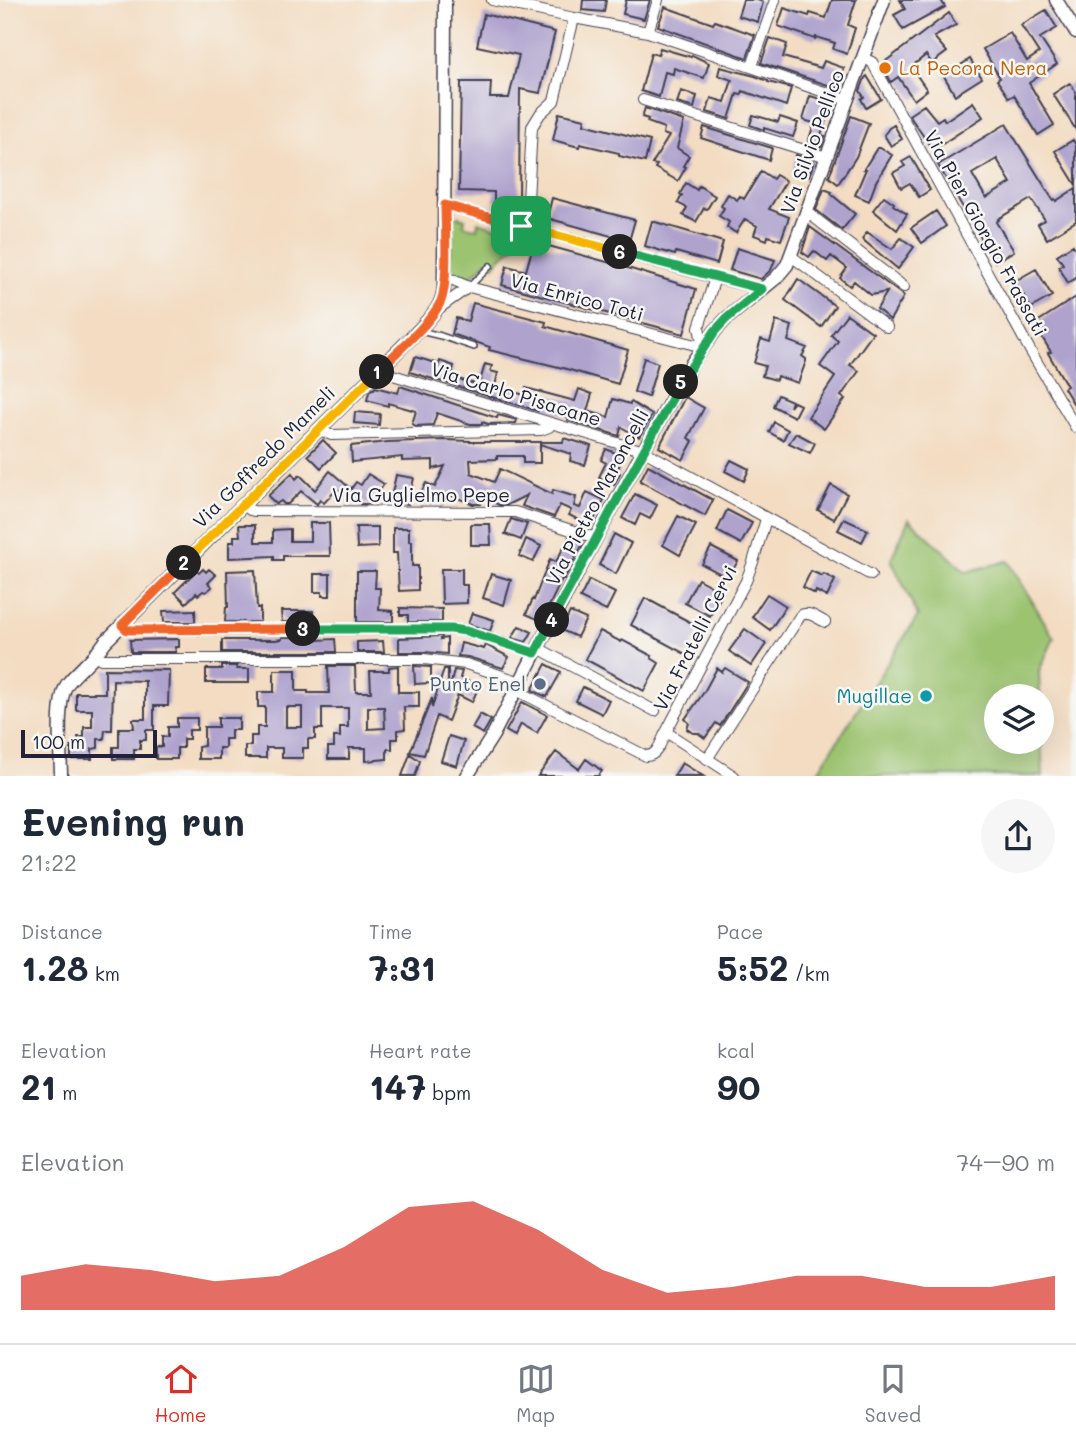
<!DOCTYPE html>
<meta charset="utf-8">
<style>
:root{--surface:#fff;--page:#f6f6f7;--text:#1f2937;--muted:#747a83;--line:#e0e1e3;--accent:#d93025}
body{margin:0;font-family:Mali,sans-serif;background:var(--page);color:var(--text);height:100vh;display:flex;flex-direction:column;font-size:26px;white-space:nowrap}
*{box-sizing:border-box;margin:0}
p{font-size:23px;color:var(--muted)}
.icon{flex:none;width:38px;height:38px;fill:none;stroke:currentColor;stroke-width:2;stroke-linecap:round;stroke-linejoin:round}
.map{position:relative;height:776px;overflow:hidden}
.sheet{display:flex;flex-direction:column;background:var(--surface);flex:1}
.sheet>*{flex:none}
.tools{position:absolute;left:984px;top:684px;display:grid;gap:14px}
.tools a{display:grid;place-items:center;width:70px;height:70px;border-radius:50%;background:var(--surface);box-shadow:0 7px 28px #0002;font-size:35px}
.scale{position:absolute;left:21px;bottom:18px;width:136px;box-sizing:border-box;padding-left:7px;border:4px solid #22223b;border-top:0;font-size:19px;line-height:24px;white-space:nowrap;color:#22223b;-webkit-text-stroke:5px #f6f6f2;paint-order:stroke}
.pin{position:absolute;display:grid;place-items:center;width:60px;height:60px;color:#fff;margin:-30px;border-radius:14px;box-shadow:0 4px 10px #0006}
.km{position:absolute;width:35px;height:35px;margin:-18px;border-radius:50%;background:#222;color:#fff;font-size:19px;line-height:35px;text-align:center}
.round{display:grid;place-items:center;flex:none;width:74px;height:74px;border-radius:37px;background:var(--page)}
.head{display:flex;align-items:center;justify-content:space-between;height:119px;padding:0 21px}
h1{font-size:38px;font-weight:700;line-height:52px}
.stats{display:grid;grid-template-columns:repeat(3,1fr);gap:10px;height:119px;padding:7px 21px}
.stats div{display:grid;align-content:center}
.stats b{font-size:35px;font-weight:700}
.stats small{font-size:19px;font-weight:400}
.stats p{font-size:19px}
.chart{height:196px;padding:14px 21px}
.chart p{display:flex;justify-content:space-between}
.chart svg{width:100%;height:126px;margin-top:7px;fill:var(--accent);opacity:.7}
.menu{display:flex;justify-content:space-around;align-items:center;height:98px;border-top:2px solid var(--line);background:var(--surface);font-size:19px;color:var(--muted)}
.menu a{display:grid;justify-items:center;gap:4px}
.menu .on{color:var(--accent)}
.map>svg:first-child{display:block}
</style>
<div class="map">
<svg width="1076" height="776" viewBox="0 0 1076 776">
<rect width="100%" height="100%" fill="#f6f6f2"/>
<filter id="ink" filterUnits="userSpaceOnUse"><feTurbulence type="fractalNoise" baseFrequency=".0143" numOctaves="2"/><feDisplacementMap in="SourceGraphic" scale="14" xChannelSelector="R" yChannelSelector="G"/><feConvolveMatrix kernelMatrix="1 2 1 2 8 2 1 2 1" color-interpolation-filters="sRGB"/></filter>
<filter id="wash" filterUnits="userSpaceOnUse"><feTurbulence type="fractalNoise" baseFrequency=".00686" numOctaves="4" result="noise"/><feDisplacementMap in="SourceGraphic" scale="28" xChannelSelector="R" yChannelSelector="G"/><feGaussianBlur stdDeviation="1.57" result="paint"/><feColorMatrix in="noise" values="0 0 0 0 0 0 0 0 0 0 0 0 0 0 0 0 0 1.4 0 .05"/><feComposite in="paint" operator="in"/></filter>
<g filter="url(#wash)">
<rect width="100%" height="100%" fill="#f3dcc1"/>
<path fill="#9bc36f" stroke="#5e7255" stroke-width="2" d="M456 216 465 219 464 226 477 228 478 222 508 231 520 240 502 257 501 256 494 266 487 261C475 274 467 285 450 271L451 220Z
M909 519 966 572 1008 561 1054 638 1039 671 1040 696H996V742H1041V732L1043 776H815L918 616 891 559Z"/>
<g id="blocks">
<path fill="#afa3ce" fill-rule="evenodd" d="M583 0H606L604 12 582 10Z
M626 0H650L644 19 623 14Z
M743 0H757L763 2 758 22 738 16Z
M832 0H856L848 25 855 28 847 54 833 49 835 43 816 37 815 39 778 26 784 8 809 16 810 13 826 18Z
M900 0H941L945 7 903 30 894 15 905 9Z
M665 7 713 24 715 21 755 35 747 58 658 26Z
M1046 10 1057 28 1040 38 1057 64 1029 83 1054 125 1038 135 1014 95 1009 98 997 80 1000 78 983 49 1010 33 1027 61 1039 53 1021 25Z
M949 13 956 25 934 37 947 52 932 63 926 55 911 67 927 90 914 100 898 77 891 82 882 64Z
M484 14 555 32 540 93 520 89 519 201H494V192L459 191 461 82H491L490 98H509L519 55 477 46Z
M770 38 787 44 783 57 821 68 824 61 844 68 837 88 761 63Z
M660 48 691 57 692 55 709 63 704 78 674 68 673 74 665 72 659 97 641 91 651 53 658 55Z
M970 59 982 78 955 95 944 76Z
M720 67 755 76 768 81V82L791 88 786 106 743 91 741 95 737 94 729 119 707 112 711 98 725 102 732 80 718 75Z
M867 76 881 99 866 108 861 99 864 97 860 91 865 78Z
M1070 83 1076 92V130L1053 94Z
M681 91 697 96 694 108 677 103Z
M810 96 831 102 821 135 825 136 821 147 808 143 814 123 803 120Z
M973 102 983 117 933 150 909 115 924 105 937 121 943 117 945 121Z
M645 108 684 121 677 148 689 156 683 166 686 167 678 181 655 168 657 165 652 164 669 136 663 134 664 128 647 122 648 119 642 117Z
M559 113 585 119 584 124 650 141 645 162 619 156V153L580 144 579 147 553 140Z
M753 115 778 122 780 117 798 123 793 137 764 128V130L750 125Z
M851 116 869 123 856 157 838 184 829 177Z
M1006 124 1053 200 1055 199 1056 201 1076 188V221L1047 239 1038 224 1045 220 1031 199 998 219 999 220 996 222 1014 251 995 262 938 165ZM997 159 1011 183 986 198 972 174Z
M894 125 902 139 891 146 884 135 889 128Z
M704 127 772 148 769 160 701 138Z
M1073 140 1076 145V185L1055 151Z
M877 148H880L892 155 875 183 876 182 869 201 855 195 866 169H864Z
M796 155 814 161 809 176 793 171Z
M911 157 930 190 919 197 910 183 901 188 893 173 905 166 902 162Z
M761 171 773 179 776 175 786 181 769 209 789 217 781 240 768 236 767 240 754 235 757 226 745 219 736 233 727 227 729 222 719 216 724 208 721 206 728 194 737 200 740 196 744 199Z
M686 183 697 190 699 186 715 196 707 209 704 208 696 222 683 215 687 208 678 203 682 195 680 194Z
M824 189 832 192 831 194 855 214 842 230 816 210Z
M884 196 894 203 893 205 907 214 897 230 873 210Z
M552 198 635 220 629 241 547 218Z
M936 211 946 226 922 243 911 228Z
M652 221 723 242 717 264 676 252 675 255 645 246Z
M810 227 904 296 890 320 877 309 887 292 871 295 854 281 850 286 840 278 847 268 831 256 827 261 814 251 809 257 802 252Z
M867 232 892 249 901 238 914 247 898 269 862 239Z
M534 242 618 265 696 289 684 334 502 285 507 266 526 271Z
M1073 245 1076 250V278L1068 283 1059 267 1063 264 1057 255Z
M737 248 775 260 771 270 761 279 730 270Z
M1036 269 1052 296 1031 308 1015 281Z
M798 279 835 306 821 327 785 300Z
M1076 297V408L1064 388 1067 386 1048 353 1051 352 1034 324Z
M473 303 546 322 545 326 628 350 618 384 563 368 489 350 490 347 452 334 456 318 468 321Z
M847 314 873 333 850 365 859 371 841 396 845 399 824 429 808 417 835 377 820 366 838 341 831 335Z
M776 321 792 326 788 341 807 348 802 356 806 359V361L798 383 777 376 776 380 762 376 765 366 754 363 761 339 770 342Z
M415 357 439 364 440 361 454 366 451 377 479 385 485 364 492 366 490 371 498 373 495 386 524 395 526 388 575 401 579 389 592 394 587 411 608 417 613 399 630 404 631 402 652 415 639 437 621 427 619 436 568 420 569 417 539 408 538 411 410 372Z
M644 358 658 363 648 397 634 392Z
M400 386 497 418 498 415 517 420 516 423 488 424 482 422V424H470L437 413 433 425 416 426 412 424 416 411 388 403V406L367 400 369 392 372 389H374L375 387 398 393Z
M778 395 792 401 790 407 794 402 800 405 794 417 773 406Z
M685 397 704 408 688 438 693 441 683 460 659 447Z
M355 412 380 414 379 425 354 423Z
M774 422 788 430 783 440 769 432Z
M796 433 815 443 810 453 789 443Z
M564 438 591 446 585 465 570 461 571 454 540 444V463H523V456H497V459L470 460 471 473 494 482 500 469 552 494 553 490 576 497 574 506 580 508 587 492 604 500 591 526 569 515 571 510 560 505 554 517 522 506 527 495 507 505H499L484 497 481 504H473L447 494 443 503 432 497 429 503 418 498 426 483 435 487 445 466 433 469V460L402 461V457L352 462 351 446 388 442 445 440 470 441V442H563Z
M323 440 336 453 321 468 308 455Z
M606 449 623 456 617 471 620 473 614 485 599 477 606 463 601 460Z
M731 460 749 469 744 481 725 471Z
M648 465 713 500 705 516 640 481Z
M330 471 351 489 356 482 361 485 368 474 384 484 371 504H360L337 489 324 503 320 500 317 504 301 491 288 504H284L281 501 276 504 268 496 292 473 296 479 300 475 315 490Z
M396 475 414 478 408 504 390 502Z
M831 485 847 494 834 519 818 510Z
M635 494 657 505 650 519 640 514 635 525 622 518Z
M727 510 752 523 741 544 717 531Z
M678 516 696 525 680 555 663 545Z
M511 519 527 524 521 540 505 534Z
M844 519 868 530 862 542 838 530Z
M310 523H329L330 556H283V560H274V556L229 558V542H234V536H240L239 525H255V542H273V530L290 529V541H310Z
M471 524H490L491 545H471Z
M356 527H378V547L357 548Z
M393 528H409V541H412V566H418V590L399 591 397 553H393Z
M614 534 631 543 616 574 599 565Z
M569 537 583 544 564 579H562L542 621 526 614 533 599 534 600 550 559 556 562Z
M526 539 541 546 533 562 519 556Z
M711 547 738 561 728 578 702 564Z
M203 569 206 572 209 569 216 575 208 583 212 587 206 592 203 591 198 595 196 593 186 603 175 592 196 571 199 573Z
M441 569H462V585H467V603L442 604Z
M255 570 257 608H260V622H225L226 607H228L227 571Z
M357 571H376L375 588H380L379 610 393 611V622H357Z
M811 571 822 576 824 574 835 580 827 597 816 591 815 594 803 587Z
M314 574H330V596H322V592H314Z
M491 574 511 580 504 605 483 598Z
M698 579 723 593 710 616 685 603Z
M589 580 615 593 606 611 580 598Z
M767 594 786 606 770 630 752 617Z
M645 598 701 628 687 655 631 625Z
M400 608 442 609V622H408V615H400Z
M195 610V622H164L163 611Z
M281 611H313V622H282Z
M570 612 586 619 577 637 561 630Z
M472 613 494 620 490 631 468 624Z
M519 626 532 632 526 642 512 638Z
M745 629 766 644 751 666 729 651Z
M600 631 621 642 622 640 652 656 651 658 659 663 644 691 585 659Z
M442 636 441 639 447 638V654L424 652H399V638Z
M282 637H318V640L335 639 336 652H222V640H276L282 639Z
M179 639V647H175L176 652H131L130 640Z
M383 641 384 652H357V642Z
M461 643 484 649 486 645 509 657 503 668 468 657 458 656Z
M546 664 561 672 547 697 532 690Z
M222 666H237V669H249V683H206V669H222Z
M328 666H355L356 692H371L370 671H389V667L398 666V692H419V707H404L405 729 398 730V739H392V749H387V759L366 761V748H349V759H328V747H334V737H340V727H348V708H322V729H315V739H308V748H303V758H282V748H266V758H245V746H251V736H257V727H265V707H258V692H274V670H296V691H308V693H329ZM286 707H302V727H286ZM368 707H384L385 728 368 729Z
M414 666 431 667V683L415 684Z
M717 668 722 672 725 668 748 682 720 726 716 723 705 738 698 733H693L687 729 689 723 685 719 704 692Z
M105 669 169 670 168 706H154V730H146V740H140V749H134V759H113V747H119V728H134L133 719H145V681L113 680 112 730H105L104 739H98V748L92 749V759H71V747H78V737H84V727H92V710H76V693H105Z
M444 669H448V688H450L454 670 462 671 460 678 479 686 472 702 458 695 448 721 437 716 424 755 410 752 432 698V708Z
M583 687 609 700 602 714 576 701Z
M522 702 547 715 537 733 521 724 515 736 506 731Z
M480 714 491 720 483 734 472 728Z
M177 718H197V730H189V739H183V748H177V759H156V747H162V737H168V727H177Z
M218 718H239V730H231V739H225V748H219V759H198V747L204 746V727H218Z
M449 736 464 741 457 766 441 761Z
M556 752 579 769 586 759 602 771 598 776H538Z
M410 754 420 761 415 776H402Z
M682 763 703 776H674Z"/>
</g>
</g>
<g filter="url(#ink)">
<use href="#blocks" fill-opacity="0" stroke="#413e4f" stroke-width="2"/>
<g fill="none" stroke-linecap="round" stroke-linejoin="round">
<defs>
<path id="service" d="M469 287 490 266
M420 331 441 336 474 347"/>
<path id="minor" d="M492 0 574 18 554 101 540 114 532 127 528 200 521 226
M574 18 648 32 848 100
M648 32 658 0
M863 58 872 62 1031 352 1076 428
M752 66 775 0
M643 100 827 157
M445 205 715 278
M807 212 904 287
M791 256 887 327
M444 276 469 287 703 347 699 327 715 278 762 289
M438 309 469 287
M380 369 383 372 644 451 871 575
M320 428 324 432 331 435 541 430 549 427 552 423
M244 504 250 510 254 511 515 512 596 538
M122 625 127 630 451 629 466 631 535 653
M538 648 655 711
M96 655 101 659H424L466 664 521 682
M516 690 646 756C658 756 661 741 666 732
M707 759 800 616C808 610 817 618 825 622
M734 776 666 732 746 581 753 562 766 519"/>
<path id="tertiary" d="M1056 0 1076 32
M61 776C61 754 55 700 68 683 80 668 94 659 105 642L418 331C431 317 443 306 444 287L445 0
M467 776 493 735 535 653 596 538 666 409 692 363 715 331 726 319 776 278 787 265 884 0"/>
</defs>
<use href="#service" stroke="#413e4f" stroke-width="8"/>
<use href="#minor" stroke="#413e4f" stroke-width="12"/>
<use href="#tertiary" stroke="#413e4f" stroke-width="15"/>
<use href="#service" stroke="#fff" stroke-width="5"/>
<use href="#minor" stroke="#fff" stroke-width="10"/>
<use href="#tertiary" stroke="#fff" stroke-width="12"/>
</g>
</g>
<g fill="none" stroke-linecap="round" stroke-linejoin="round" filter="url(#ink)">
<defs>
<path id="split-1" d="M377 372C394 354 430 324 440 303 449 286 445 227 445 205L521 226"/>
<path id="split-2" d="M184 563 377 372"/>
<path id="split-3" d="M184 563 122 625 127 630 303 629"/>
<path id="split-4" d="M303 629H451L466 631 535 653 552 620"/>
<path id="split-5" d="M552 620 681 382"/>
<path id="split-6" d="M620 252 762 289 726 319 715 331 681 382"/>
<path id="split-7" d="M521 226 620 252"/>
</defs>
<use href="#split-1" stroke="#fff" stroke-width="14"/>
<use href="#split-2" stroke="#fff" stroke-width="14"/>
<use href="#split-3" stroke="#fff" stroke-width="14"/>
<use href="#split-4" stroke="#fff" stroke-width="14"/>
<use href="#split-5" stroke="#fff" stroke-width="14"/>
<use href="#split-6" stroke="#fff" stroke-width="14"/>
<use href="#split-7" stroke="#fff" stroke-width="14"/>
<use href="#split-1" stroke="#f0652b" stroke-width="9"/>
<use href="#split-2" stroke="#f5b400" stroke-width="9"/>
<use href="#split-3" stroke="#f0652b" stroke-width="9"/>
<use href="#split-4" stroke="#22a559" stroke-width="9"/>
<use href="#split-5" stroke="#22a559" stroke-width="9"/>
<use href="#split-6" stroke="#22a559" stroke-width="9"/>
<use href="#split-7" stroke="#f5b400" stroke-width="9"/>
</g>
<circle fill="#e8710a" stroke="#f6f6f2" stroke-width="2.5" cx="885" cy="68" r="7"/>
<circle fill="#5c6f8a" stroke="#f6f6f2" stroke-width="2.5" cx="540" cy="684" r="7"/>
<circle fill="#0f9aa8" stroke="#f6f6f2" stroke-width="2.5" cx="926" cy="696" r="7"/>
<g text-anchor="middle" stroke-width="5" stroke-linejoin="round" paint-order="stroke">
<g font-size="19" fill="#c56008" stroke="#f6f6f2" text-anchor="start">
<text x="899" y="75">La Pecora Nera</text>
</g>
<g font-size="19" fill="#22223b" stroke="#f6f6f2">
<text transform="translate(812 142) rotate(-70)" y="7">Via Silvio Pellico</text>
<text transform="translate(986 233) rotate(61)" y="7">Via Pier Giorgio Frassati</text>
<text transform="translate(577 297) rotate(15)" y="7">Via Enrico Toti</text>
<text transform="translate(516 394) rotate(17)" y="7">Via Carlo Pisacane</text>
<text transform="translate(264 457) rotate(-45)" y="7">Via Goffredo Mameli</text>
<text x="421" y="502">Via Guglielmo Pepe</text>
<text transform="translate(597 497) rotate(-62)" y="7">Via Pietro Maroncelli</text>
<text transform="translate(695 638) rotate(-63)" y="7">Via Fratelli Cervi</text>
</g>
<g font-size="19" fill="#4e5e75" stroke="#f6f6f2" text-anchor="end">
<text x="526" y="691">Punto Enel</text>
</g>
<g font-size="19" fill="#0d838f" stroke="#f6f6f2" text-anchor="end">
<text x="912" y="703">Mugillae</text>
</g>
</g>
</svg>
<div class="tools">
<a><svg class="icon" aria-label="layers" viewBox="0 0 24 24"><path d="M12 4l9 5-9 5-9-5zM3 14l9 5 9-5"/></svg></a>
</div>
<div class="scale">100 m</div>
<div class="pin" style="left:521px;top:226px;background:#1e9e55"><svg class="icon" aria-label="arrive" viewBox="0 0 24 24"><path d="M6 21V4h12l-3 4 3 4H6"/></svg></div>
<b class="km" style="left:377px;top:372px">1</b>
<b class="km" style="left:184px;top:563px">2</b>
<b class="km" style="left:303px;top:629px">3</b>
<b class="km" style="left:552px;top:620px">4</b>
<b class="km" style="left:681px;top:382px">5</b>
<b class="km" style="left:620px;top:252px">6</b>
</div>
<section class="sheet">
<div class="head"><div><h1>Evening run</h1><p>21:22</p></div><a class="round"><svg class="icon" aria-label="share" viewBox="0 0 24 24"><path d="M12 15V3M7 8l5-5 5 5M5 13v7h14v-7"/></svg></a></div>
<div class="stats">
<div><p>Distance</p><b>1.28<small> km</small></b></div>
<div><p>Time</p><b>7:31</b></div>
<div><p>Pace</p><b>5:52<small> /km</small></b></div>
</div>
<div class="stats">
<div><p>Elevation</p><b>21<small> m</small></b></div>
<div><p>Heart rate</p><b>147<small> bpm</small></b></div>
<div><p>kcal</p><b>90</b></div>
</div>
<div class="chart"><p><span>Elevation</span>74–90 m</p>
<svg viewBox="0 0 160 44" preserveAspectRatio="none"><path d="M0 44V32L10 28L20 30L30 34L40 32L50 22L60 8L70 6L80 16L90 30L100 38L110 36L120 32L130 32L140 36L150 36L160 32V44z"/></svg>
</div>
</section>
<nav class="menu">
<a class="on"><svg class="icon" aria-label="home" viewBox="0 0 24 24"><path d="M3 11l9-7 9 7M6 9v11h12V9"/></svg>Home</a>
<a><svg class="icon" aria-label="map" viewBox="0 0 24 24"><path d="M3 6l6-2 6 2 6-2v14l-6 2-6-2-6 2zM9 4v14M15 6v14"/></svg>Map</a>
<a><svg class="icon" aria-label="saved" viewBox="0 0 24 24"><path d="M7 4h10v16l-5-4-5 4z"/></svg>Saved</a>
</nav>
